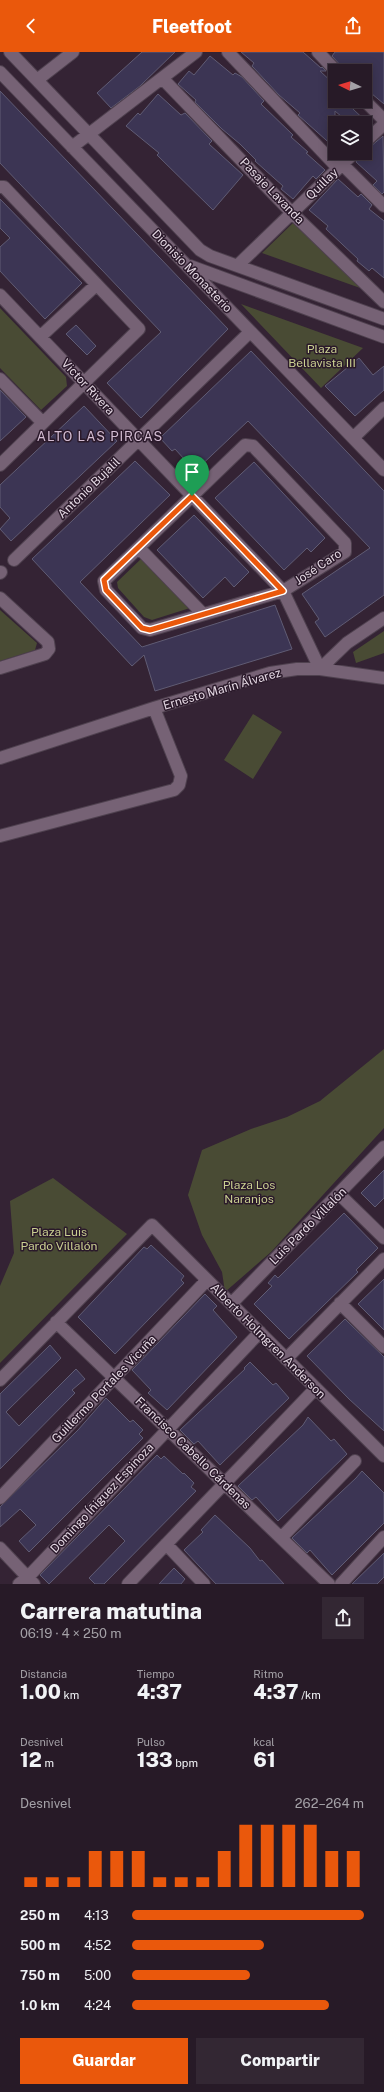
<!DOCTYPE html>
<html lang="es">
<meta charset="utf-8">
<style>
:root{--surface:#271a27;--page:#332733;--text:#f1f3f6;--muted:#a4a1a7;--line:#433844;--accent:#ea580c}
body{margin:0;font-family:"Public Sans",sans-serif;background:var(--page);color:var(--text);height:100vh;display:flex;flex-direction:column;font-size:15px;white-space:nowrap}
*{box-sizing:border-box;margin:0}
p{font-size:13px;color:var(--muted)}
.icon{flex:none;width:22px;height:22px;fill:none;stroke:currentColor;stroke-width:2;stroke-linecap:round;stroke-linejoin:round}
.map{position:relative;height:1532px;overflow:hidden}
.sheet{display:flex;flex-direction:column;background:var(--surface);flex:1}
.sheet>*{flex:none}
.needle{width:26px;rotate:275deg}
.fabs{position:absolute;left:328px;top:12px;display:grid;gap:8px}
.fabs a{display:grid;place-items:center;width:44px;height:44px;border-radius:0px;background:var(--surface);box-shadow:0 2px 10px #0003,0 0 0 1px var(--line);font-size:20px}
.pin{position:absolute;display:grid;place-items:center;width:34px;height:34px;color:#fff;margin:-41px -17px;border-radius:50% 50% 50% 0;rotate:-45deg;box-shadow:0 0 4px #0007}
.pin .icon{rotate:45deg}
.round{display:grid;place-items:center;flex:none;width:42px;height:42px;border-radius:0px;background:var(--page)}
.overview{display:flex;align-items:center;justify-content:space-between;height:68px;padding:0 20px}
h1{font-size:22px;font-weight:800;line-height:30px}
.stats{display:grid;grid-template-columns:repeat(3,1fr);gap:6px;height:68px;padding:4px 20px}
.stats div{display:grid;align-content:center}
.stats b{font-size:20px;font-weight:800}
.stats small{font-size:11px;font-weight:400}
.stats p{font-size:11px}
.chart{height:112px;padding:8px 20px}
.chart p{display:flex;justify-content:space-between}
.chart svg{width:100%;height:72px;margin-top:4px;stroke:var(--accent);stroke-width:6}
.primary-button{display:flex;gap:8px;margin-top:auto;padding:8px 20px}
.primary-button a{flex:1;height:46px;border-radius:0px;background:var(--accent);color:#fff;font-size:16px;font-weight:800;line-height:46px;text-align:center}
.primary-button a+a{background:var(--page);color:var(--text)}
ul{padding:0 20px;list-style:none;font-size:13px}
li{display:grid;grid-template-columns:64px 48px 1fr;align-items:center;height:30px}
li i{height:10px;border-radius:5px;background:var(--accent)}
header{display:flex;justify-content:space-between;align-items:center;height:52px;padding:0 20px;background:var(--accent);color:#fff;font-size:18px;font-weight:800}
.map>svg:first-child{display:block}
</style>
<header><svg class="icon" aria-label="back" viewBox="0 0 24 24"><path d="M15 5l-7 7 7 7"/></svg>Fleetfoot<svg class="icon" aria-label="share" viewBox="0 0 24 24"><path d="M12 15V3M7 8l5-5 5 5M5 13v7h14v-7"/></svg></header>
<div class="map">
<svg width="384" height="1532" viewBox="0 0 384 1532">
<rect width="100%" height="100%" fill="#342334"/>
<path fill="#494b34" d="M294 170 363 237 262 201Z
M241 252 363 296 321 336Z
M0 256 66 325 67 334 41 358 0 316Z
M142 506 190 556 152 568 144 565 118 536 117 530Z
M0 558 37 591 35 598 0 609Z
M384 579V601L356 611 353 600Z
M253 662 282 680 253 727 224 708Z
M384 997V1076L271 1200 225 1240 222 1220 202 1183 188 1143 202 1098 251 1077 287 1065 320 1049Z
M53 1126 127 1182 0 1311V1234L14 1201 10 1149Z"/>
<path fill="#3c3554" stroke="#605c74" d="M142 0H175L140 34 111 56 97 41Z
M241 0H303L321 16 322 15 326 19H320L335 33V49H352L354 52 353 57 371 74 365 80V71H349L335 59V96L298 63 300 61 279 43 252 14 254 11Z
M335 0H384V52L365 36V19H343L341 14 332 4Z
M210 4 233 23 235 21 242 25 264 49 261 52 293 83 291 85 308 100 306 101 325 118 316 127 313 124 293 147 281 137 283 134 255 109 256 108 240 92 222 77 195 50 196 48 178 32 189 19 194 23Z
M0 39 228 277 141 366 107 331 161 280 0 111Z
M158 42 181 63 185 61 212 89 209 92 243 123 213 158 157 103 159 101 126 74 138 61 140 63Z
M383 84 384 140 382 142 373 133 377 129 356 110 361 101H365V97L370 95Z
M338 127 358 145 361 142 372 153 369 157 384 169V226L372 216 369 219 357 209 358 207 326 177 328 174 309 158Z
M0 147 82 231 45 267 0 219V195L10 186 0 176Z
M76 273 96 294 87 303 66 282Z
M251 299 384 439V543L325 585 315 570 319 567 302 542 370 496 248 369 195 419 175 397 172 399 160 386Z
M359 306 373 323 384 314V338L355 364 325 334Z
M0 338 26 365 0 389Z
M84 354 117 389 11 489 0 477 10 466 0 455V433Z
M135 409 170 443 80 530 142 595 275 553 292 597 155 639 144 603 132 614 32 507Z
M254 410 325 486 311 500 307 496 284 518 215 446Z
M194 463 249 520 234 535 225 525 203 546 157 498Z
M384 1118V1146L375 1155 361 1141Z
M344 1161 378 1196 356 1218 358 1220 289 1287 254 1252 272 1234 268 1231 275 1223 278 1226Z
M151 1193 184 1224 181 1228 184 1231 115 1302 78 1265 144 1195 147 1197Z
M384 1227V1278L358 1252Z
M205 1242 217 1254 213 1258 237 1285 167 1358 148 1341 151 1338 132 1318Z
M345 1267 384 1305V1379L349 1347 307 1304Z
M50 1293 61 1306 6 1360 19 1374 76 1317 85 1327 72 1338 75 1341 0 1417V1342Z
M250 1310 273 1333 276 1331 289 1346 220 1413 198 1389 194 1392 180 1378 245 1317 244 1316Z
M106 1346 130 1370 133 1368 143 1378 139 1382 143 1386 29 1500 19 1489 36 1473 20 1457 0 1475V1455L78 1378Z
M308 1365 331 1389 334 1387 347 1402 278 1469 256 1445 252 1448 238 1434 303 1373Z
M157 1403 161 1407 164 1404 183 1422 184 1421 194 1431 191 1435 196 1439 104 1532H95L89 1526 125 1489 109 1473 49 1532 40 1523Z
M362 1419 384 1441V1471L332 1523 310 1498 307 1501 292 1486 356 1426Z
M215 1463 250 1496 260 1509 262 1508 284 1532H216L184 1498 203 1480 201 1478Z
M384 1501V1525L377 1532H352Z
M174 1516 185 1527 181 1532H159Z"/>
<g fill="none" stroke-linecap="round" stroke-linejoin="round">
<defs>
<path id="minor" d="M10 0 200 198 210 204 384 267
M228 0 338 116
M318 0 336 19
M0 20 384 418
M162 26 292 161 384 250
M37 28 73 0
M365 49 384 68
M365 90 384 72
M72 95 196 0
M342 112 384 154
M0 135H4L139 277 0 413
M238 213 354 101
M190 214 384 285
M0 243 283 539 320 617 347 591 384 566
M41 284 96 233
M0 327 43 371
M354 385 384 356
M245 393 253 394 345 491V500L283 539 150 578 142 576 106 538 104 529Z
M139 496 203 562
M14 508 250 280
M0 521 1 520
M0 546 48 590 49 597 45 602 0 616
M0 706 154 656 270 621 297 617H320L384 626
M0 784 174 738 179 733 181 724 154 656
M339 1142 384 1186
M340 1251 384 1295
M231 1252 384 1095
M56 1270 329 1532
M286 1307 384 1207
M0 1328 152 1173 384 1404
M0 1446 207 1228
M281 1486 355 1409
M166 1492 204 1532
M0 1496 34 1532
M19 1532 28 1525 260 1280
M128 1532 316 1336
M341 1532 384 1485"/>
</defs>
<use href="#minor" stroke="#4f414f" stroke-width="14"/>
<use href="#minor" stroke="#766275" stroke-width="12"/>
</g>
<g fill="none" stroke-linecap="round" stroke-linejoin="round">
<defs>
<path id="route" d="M192 444 283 539 150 578 142 576 106 538 104 528Z"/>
</defs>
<use href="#route" stroke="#fff" stroke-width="8"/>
<use href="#route" stroke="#ea580c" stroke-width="5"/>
</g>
<g text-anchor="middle" stroke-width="3" stroke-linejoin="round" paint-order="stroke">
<g font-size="12" fill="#e4d8e3" stroke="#2a192a">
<text transform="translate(322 132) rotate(-44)" y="4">Quillay</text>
<text transform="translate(272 139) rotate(46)" y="4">Pasaje Lavanda</text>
<text transform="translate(192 219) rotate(46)" y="4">Dionisio Monasterio</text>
<text transform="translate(88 335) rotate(47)" y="4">Victor Rivera</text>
<text transform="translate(89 436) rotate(-44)" y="4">Antonio Bujalil</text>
<text transform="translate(318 515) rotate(-34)" y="4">José Caro</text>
<text transform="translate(222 637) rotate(-16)" y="4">Ernesto Marín Álvarez</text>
<text transform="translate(308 1174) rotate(-45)" y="4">Luis Pardo Villalón</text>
<text transform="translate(268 1289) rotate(45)" y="4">Alberto Holmgren Anderson</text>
<text transform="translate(104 1337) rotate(-46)" y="4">Guillermo Portales Vicuña</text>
<text transform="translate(193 1401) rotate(44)" y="4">Francisco Cabello Cárdenas</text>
<text transform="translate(102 1446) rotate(-47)" y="4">Domingo Íñiguez Espinoza</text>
</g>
<g font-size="12" fill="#cad091" stroke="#2a192a">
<text x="322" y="301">Plaza<tspan x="322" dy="14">Bellavista III</tspan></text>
<text x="249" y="1137">Plaza Los<tspan x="249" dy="14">Naranjos</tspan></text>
<text x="59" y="1184">Plaza Luis<tspan x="59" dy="14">Pardo Villalón</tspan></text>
</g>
<g font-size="13" letter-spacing="1" fill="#d3bcd2" stroke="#2a192a">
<text x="100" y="389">ALTO LAS PIRCAS</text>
</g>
</g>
</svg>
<div class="fabs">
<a><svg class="needle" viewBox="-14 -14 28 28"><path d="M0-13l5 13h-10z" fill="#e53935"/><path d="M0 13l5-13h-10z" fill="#a4a1a7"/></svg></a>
<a><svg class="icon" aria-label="layers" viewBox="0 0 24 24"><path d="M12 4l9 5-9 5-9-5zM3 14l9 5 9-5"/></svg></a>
</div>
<div class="pin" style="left:192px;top:444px;background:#1e9e55"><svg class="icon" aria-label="arrive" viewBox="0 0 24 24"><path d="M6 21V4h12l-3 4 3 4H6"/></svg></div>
</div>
<section class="sheet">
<div class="overview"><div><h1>Carrera matutina</h1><p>06:19 · 4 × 250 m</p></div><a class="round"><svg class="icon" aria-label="share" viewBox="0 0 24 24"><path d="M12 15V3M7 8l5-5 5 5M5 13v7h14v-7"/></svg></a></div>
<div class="stats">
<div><p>Distancia</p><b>1.00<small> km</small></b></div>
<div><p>Tiempo</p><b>4:37</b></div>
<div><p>Ritmo</p><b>4:37<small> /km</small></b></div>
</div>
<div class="stats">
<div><p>Desnivel</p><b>12<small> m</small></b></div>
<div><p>Pulso</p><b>133<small> bpm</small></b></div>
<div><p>kcal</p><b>61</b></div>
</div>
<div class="chart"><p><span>Desnivel</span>262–264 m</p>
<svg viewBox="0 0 160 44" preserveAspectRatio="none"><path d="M5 44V38M15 44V38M25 44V38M35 44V22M45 44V22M55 44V22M65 44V38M75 44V38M85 44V38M95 44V22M105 44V6M115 44V6M125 44V6M135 44V6M145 44V22M155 44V22"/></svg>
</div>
<ul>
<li><b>250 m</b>4:13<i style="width:100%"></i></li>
<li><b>500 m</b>4:52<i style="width:57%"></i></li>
<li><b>750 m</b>5:00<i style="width:51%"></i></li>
<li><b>1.0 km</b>4:24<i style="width:85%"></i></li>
</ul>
<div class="primary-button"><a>Guardar</a><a>Compartir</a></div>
</section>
